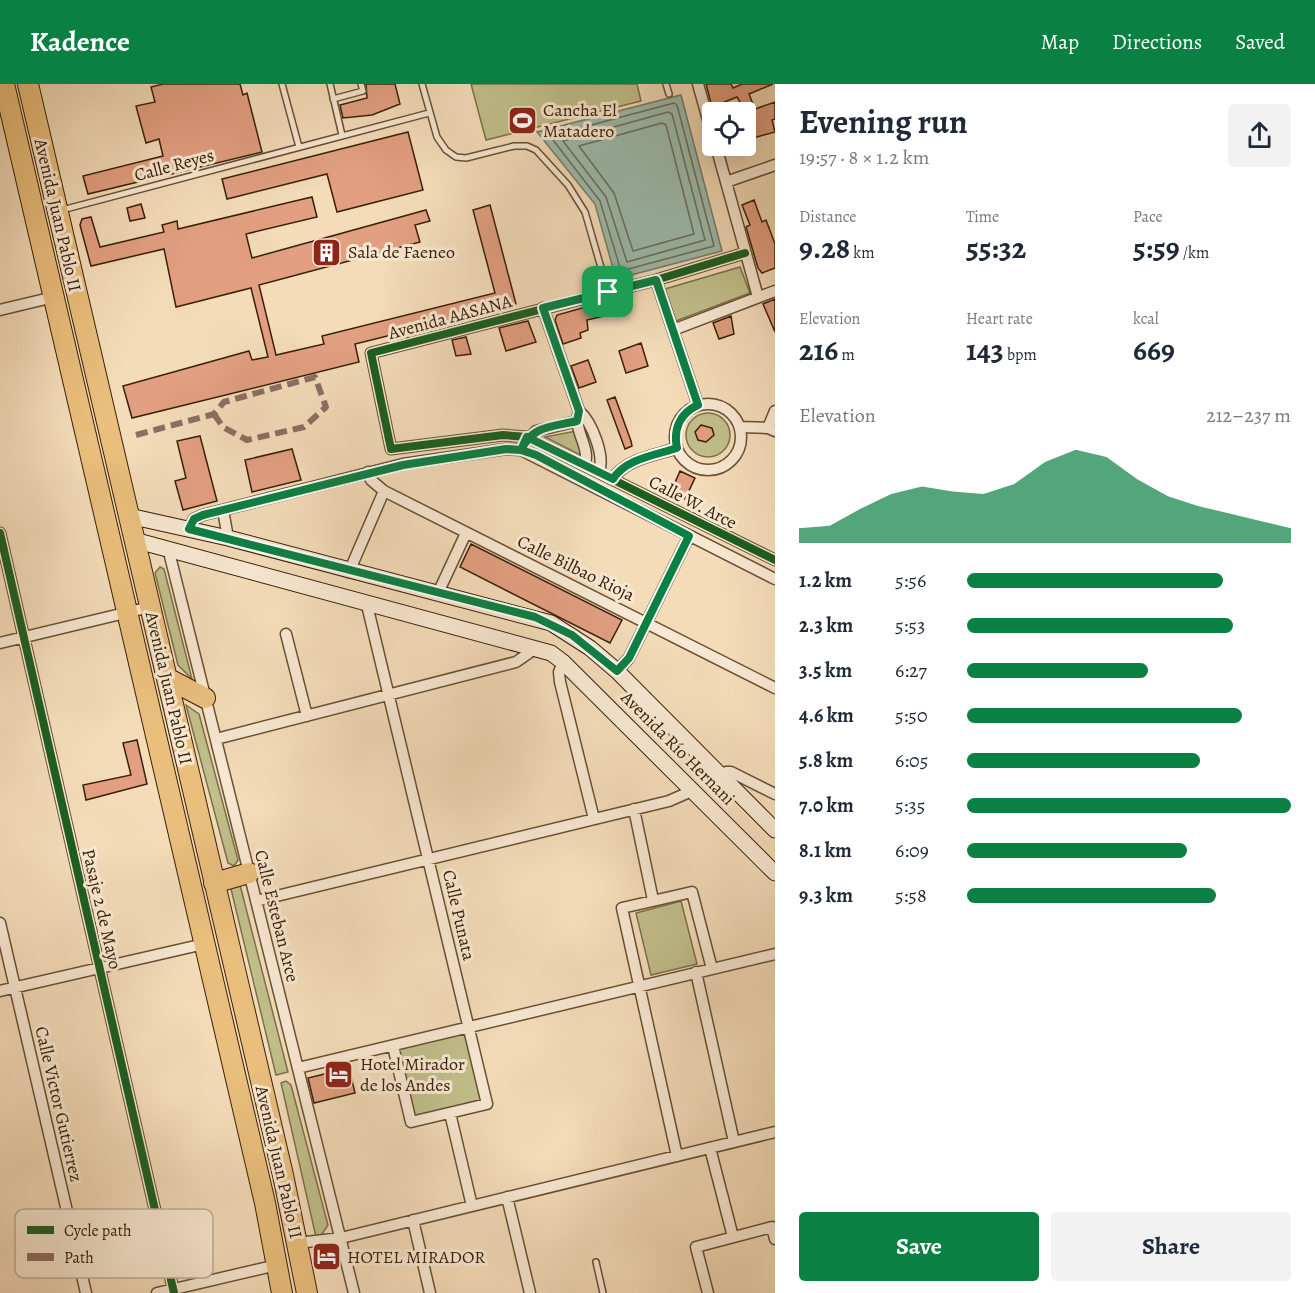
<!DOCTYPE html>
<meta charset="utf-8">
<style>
:root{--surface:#fff;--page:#f2f2f3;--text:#1f2937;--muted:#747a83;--accent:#0b8043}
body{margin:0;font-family:Alegreya,serif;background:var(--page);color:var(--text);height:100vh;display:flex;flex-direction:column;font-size:22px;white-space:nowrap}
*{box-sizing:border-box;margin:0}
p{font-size:20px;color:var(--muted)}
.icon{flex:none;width:33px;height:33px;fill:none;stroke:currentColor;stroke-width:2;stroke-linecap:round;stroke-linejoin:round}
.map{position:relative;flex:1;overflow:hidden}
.panel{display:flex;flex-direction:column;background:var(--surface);width:540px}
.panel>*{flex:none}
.controls{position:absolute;left:702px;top:18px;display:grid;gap:12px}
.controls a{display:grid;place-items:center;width:54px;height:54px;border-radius:6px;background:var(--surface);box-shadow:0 6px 24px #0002;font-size:30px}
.pin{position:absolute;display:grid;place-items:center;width:51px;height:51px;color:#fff;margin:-26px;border-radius:12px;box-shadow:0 3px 9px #0006}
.round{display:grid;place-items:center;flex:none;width:63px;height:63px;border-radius:6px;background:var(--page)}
.head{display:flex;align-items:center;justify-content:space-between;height:102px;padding:0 24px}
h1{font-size:33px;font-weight:700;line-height:45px}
.metrics{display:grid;grid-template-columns:repeat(3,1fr);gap:9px;height:102px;padding:6px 24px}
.metrics div{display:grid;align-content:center}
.metrics b{font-size:30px;font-weight:700}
.metrics small{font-size:16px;font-weight:400}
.metrics p{font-size:16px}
.chart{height:168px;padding:12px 24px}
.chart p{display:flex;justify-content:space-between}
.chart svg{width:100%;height:108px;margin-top:6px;fill:var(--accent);opacity:.7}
.cta{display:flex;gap:12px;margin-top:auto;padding:12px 24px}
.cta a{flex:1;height:69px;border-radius:6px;background:var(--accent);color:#fff;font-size:24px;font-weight:700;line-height:69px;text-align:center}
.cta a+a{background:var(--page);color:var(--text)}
ul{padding:0 24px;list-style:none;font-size:20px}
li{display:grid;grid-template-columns:96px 72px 1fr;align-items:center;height:45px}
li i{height:15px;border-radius:8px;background:var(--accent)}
header{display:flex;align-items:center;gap:36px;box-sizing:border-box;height:84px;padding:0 30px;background:var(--accent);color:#fff}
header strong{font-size:28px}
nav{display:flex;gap:33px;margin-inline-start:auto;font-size:21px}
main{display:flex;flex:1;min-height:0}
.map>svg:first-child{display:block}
</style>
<header>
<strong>Kadence</strong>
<nav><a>Map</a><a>Directions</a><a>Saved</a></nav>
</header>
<main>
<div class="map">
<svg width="775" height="1209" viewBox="0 0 775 1209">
<rect width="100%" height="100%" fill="#f4dcb9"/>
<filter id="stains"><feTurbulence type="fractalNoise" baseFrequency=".00333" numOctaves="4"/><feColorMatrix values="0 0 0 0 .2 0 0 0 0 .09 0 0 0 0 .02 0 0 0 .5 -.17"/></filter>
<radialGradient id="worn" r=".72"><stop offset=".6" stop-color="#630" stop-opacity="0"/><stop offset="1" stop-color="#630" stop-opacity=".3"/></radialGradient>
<path fill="#c1bf8b" stroke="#7d704a" stroke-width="1.5" d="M471 0H637L641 17 486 56Z
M740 183 750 209 676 237 665 205Z
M686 351a22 22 0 1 1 44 0a22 22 0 1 1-44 0Z
M576 347 584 373 545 353Z
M160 483 164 485 192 595 178 581 155 489Z
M186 621 199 630 238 776 234 782 228 779Z
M240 801 288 988 276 991 231 805 233 802Z
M681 817 697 880 651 891 636 829Z
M468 948 484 1016 415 1033 398 965Z
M286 997 291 1001 328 1141 320 1153H316L281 999Z"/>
<path fill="#9cbcae" stroke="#747e6c" stroke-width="1.5" d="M681 11 722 167 616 195 595 120 537 48Z"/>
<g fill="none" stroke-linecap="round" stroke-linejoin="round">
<path stroke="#6a6e5c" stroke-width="1.5" d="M674 19 677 21 714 162 621 187 600 117 550 52Z
M668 28 672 30 705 156 627 178 606 113 563 57Z
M662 39 666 41 694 150 633 167 614 109 579 62Z"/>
</g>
<path fill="#e29f81" stroke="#392009" stroke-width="1.5" d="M163 0H240L243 11 247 9 262 68 88 110 83 92 163 72 159 55 146 59 136 22 155 18 151 3Z
M366 0H395L400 20 372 31 343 34 340 21 367 14Z
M706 0H731L733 4 742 0H773L749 10 755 25 775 18V35L772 36 775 48 753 54 746 28 737 13 712 23Z
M408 48 423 106 337 128 327 90 227 115 222 95Z
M312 113 317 133 246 150 252 174 426 126 430 137 415 141 420 158 259 201 276 271 324 260 322 252 495 209 473 126 490 121 516 220 355 260 359 278 132 334 123 302 249 267 252 276 268 273 251 204 176 223 164 165 91 182 80 141 82 135 91 133 100 163 164 148 162 141 177 137 178 145Z
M754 116 762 138 766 136 775 160V184L762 189 758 184 746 143 750 141 742 121Z
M141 120 145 134 130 137 127 124Z
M775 215V248L763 220Z
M600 219 604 232 587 236 588 246 580 249 581 254 563 260 555 236 557 231Z
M731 232 734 250 719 255 713 239Z
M528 237 536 258 506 267 499 244Z
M466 253 471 270 456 272 452 256Z
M641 259 648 282 626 289 619 267Z
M588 276 596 298 579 304 571 282Z
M615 313 631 357 632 362 625 365 607 316Z
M701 341 712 344 714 351 706 358 698 356 695 348Z
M200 352 217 417 183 426 175 397 186 394 177 357Z
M292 365 301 396 252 408 245 376Z
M680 387 695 394 685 415 671 408Z
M471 460 622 536 610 559 460 483Z
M137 656 147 700 86 716 83 701 131 691 123 659Z
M349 984 355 1009 314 1019 308 994Z"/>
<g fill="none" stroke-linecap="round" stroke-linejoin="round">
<defs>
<path id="lane" d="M282 0 299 63
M330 0 342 51
M422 0 437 53 446 66 456 73 466 74 514 62H527L536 66 568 101 585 128 608 208
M666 0 669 10
M333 15 363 7 361 0
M62 126 429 29
M596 1178 603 1209"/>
<path id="street" d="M698 0 712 50
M716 62 758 213
M726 98 775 81
M745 169 656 196 371 269 391 365 503 351 527 353 775 476
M656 196 698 321
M543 224 579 327C592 338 605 372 599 388
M0 226 54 213
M673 246 775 207
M675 353a33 33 0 1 1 66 0a33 33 0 1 1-66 0Z
M578 331C574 347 590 363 585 380
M740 343 768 344 775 347
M768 344 775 327
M526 357 536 347 577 337
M368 388 371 396 384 407 775 604
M613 395C625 375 657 371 677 364
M223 426 228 454
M189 445 194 435 203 431 403 380 506 365 521 366 775 495
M0 449 174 1209
M168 464 354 1209
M349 488 384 407
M438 509 466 449
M367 521 487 1020 411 1038 393 962
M286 550 307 632
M0 559 150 523
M563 578 559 588 560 598 594 735
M617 587 629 574 689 452
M216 655 516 578 529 569 532 563
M719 692 726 688H731L775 710
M634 725 653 816
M256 817 669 717 694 706
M0 839 86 1209
M696 888 734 1058
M0 907 204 860
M298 984 775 870
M450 1029 472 1122
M710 1064 733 1153
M677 1072 622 824 692 808 712 885
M507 1113 530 1209
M413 1136 430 1209
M298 1159 341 1154 775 1048
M157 1209 277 1181
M708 1209 696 1163 772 1143 775 1155"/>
<path id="secondary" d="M129 432 228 454 551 539 590 564 617 587 775 746
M134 456 551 569 563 578 775 789"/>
<path id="highway" d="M4 0 265 1119 282 1209
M28 0 283 1091 307 1209
M167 594 205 614
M214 799 249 789"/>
</defs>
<use href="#lane" stroke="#684f35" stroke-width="8"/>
<use href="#street" stroke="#684f35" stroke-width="13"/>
<use href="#secondary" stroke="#392009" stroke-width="17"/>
<use href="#highway" stroke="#392009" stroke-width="22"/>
<use href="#lane" stroke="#f8e8d2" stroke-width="5"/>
<use href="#street" stroke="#f8e8d2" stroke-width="10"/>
<use href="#secondary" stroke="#f8e8d2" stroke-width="15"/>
<use href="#highway" stroke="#eabe7c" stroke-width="20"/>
<path stroke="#8d6e63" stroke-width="6" stroke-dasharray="12 6" stroke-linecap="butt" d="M136 351 214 330 224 318 315 293 326 323 304 343 247 356 223 343 214 330"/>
<defs>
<path id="cycleway" d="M745 169 656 196 371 269 391 365 503 351 527 353 775 476
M0 449 174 1209"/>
</defs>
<use href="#cycleway" stroke="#f8e8d2" stroke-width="11"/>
<use href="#cycleway" stroke="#1b5e20" stroke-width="8"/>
</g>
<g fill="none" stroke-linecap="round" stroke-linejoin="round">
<defs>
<path id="route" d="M608 208 543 224 579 327 577 337C552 343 533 341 521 366L506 365 403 381 203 431 194 435 189 445 535 533 572 551 617 587 629 574 689 452 536 371 521 366 527 353 613 395C625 375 656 371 677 364 673 345 680 329 698 321L656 196 608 208"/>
</defs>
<use href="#route" stroke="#fff" stroke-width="12"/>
<use href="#route" stroke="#0b8043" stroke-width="8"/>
</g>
<defs>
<symbol id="stadium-square" viewBox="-11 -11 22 22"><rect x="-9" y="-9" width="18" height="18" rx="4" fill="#8f2418" stroke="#f8e8d2"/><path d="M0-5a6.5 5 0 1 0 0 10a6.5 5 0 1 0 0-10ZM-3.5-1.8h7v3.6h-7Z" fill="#fff"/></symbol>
<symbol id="building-square" viewBox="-11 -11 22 22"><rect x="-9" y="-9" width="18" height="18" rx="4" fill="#8f2418" stroke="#f8e8d2"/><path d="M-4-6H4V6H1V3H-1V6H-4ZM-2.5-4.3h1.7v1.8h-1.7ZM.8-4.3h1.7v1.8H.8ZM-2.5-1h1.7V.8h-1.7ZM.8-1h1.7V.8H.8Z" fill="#fff"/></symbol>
<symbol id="hotel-square" viewBox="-11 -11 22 22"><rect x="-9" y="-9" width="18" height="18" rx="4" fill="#8f2418" stroke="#f8e8d2"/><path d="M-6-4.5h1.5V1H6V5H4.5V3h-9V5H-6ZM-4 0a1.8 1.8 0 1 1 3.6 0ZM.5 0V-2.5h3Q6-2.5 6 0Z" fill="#fff"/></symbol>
</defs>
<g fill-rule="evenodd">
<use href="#stadium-square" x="506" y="20" width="33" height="33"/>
<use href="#building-square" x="310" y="152" width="33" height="33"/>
<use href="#hotel-square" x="322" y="974" width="33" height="33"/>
<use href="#hotel-square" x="310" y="1156" width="33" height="33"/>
</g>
<g text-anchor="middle" stroke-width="6" stroke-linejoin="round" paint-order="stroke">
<g font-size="18" fill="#392009" stroke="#f8e8d2" text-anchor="start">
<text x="543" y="32">Cancha El<tspan x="543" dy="21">Matadero</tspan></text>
<text x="348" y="174">Sala de Faeneo</text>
<text x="360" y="986">Hotel Mirador<tspan x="360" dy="21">de los Andes</tspan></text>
<text x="347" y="1179">HOTEL MIRADOR</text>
</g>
<g font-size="18" fill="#392009" stroke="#f8e8d2">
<text transform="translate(174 81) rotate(-15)" y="6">Calle Reyes</text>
<text transform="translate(58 131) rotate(77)" y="6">Avenida Juan Pablo II</text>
<text transform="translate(450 233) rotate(-15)" y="6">Avenida AASANA</text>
<text transform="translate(693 418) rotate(27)" y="6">Calle W. Arce</text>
<text transform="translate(576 484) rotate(26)" y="6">Calle Bilbao Rioja</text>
<text transform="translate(169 604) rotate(77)" y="6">Avenida Juan Pablo II</text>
<text transform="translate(678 664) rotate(45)" y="6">Avenida Río Hernani</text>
<text transform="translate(102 825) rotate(77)" y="6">Pasaje 2 de Mayo</text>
<text transform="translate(459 831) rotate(77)" y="6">Calle Punata</text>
<text transform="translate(277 832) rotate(76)" y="6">Calle Esteban Arce</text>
<text transform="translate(59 1020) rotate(77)" y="6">Calle Victor Gutierrez</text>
<text transform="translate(279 1078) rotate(77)" y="6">Avenida Juan Pablo II</text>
</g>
</g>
<rect x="15" y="1125" width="198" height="69" rx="9" fill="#f8e8d2" stroke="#bfac96" stroke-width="1.5"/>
<rect x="27" y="1142" width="27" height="8" fill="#1b5e20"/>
<rect x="27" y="1169" width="27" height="8" fill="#8d6e63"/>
<g font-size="16" fill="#392009">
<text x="64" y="1152">Cycle path</text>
<text x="64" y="1179">Path</text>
</g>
<rect width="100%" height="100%" filter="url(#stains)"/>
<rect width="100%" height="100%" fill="url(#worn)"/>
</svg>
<div class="controls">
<a><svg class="icon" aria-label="locate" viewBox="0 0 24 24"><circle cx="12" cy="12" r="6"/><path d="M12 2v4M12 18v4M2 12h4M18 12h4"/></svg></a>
</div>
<div class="pin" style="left:608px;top:208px;background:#1e9e55"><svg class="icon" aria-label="arrive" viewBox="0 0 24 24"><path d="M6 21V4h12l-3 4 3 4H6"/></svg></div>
</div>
<section class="panel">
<div class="head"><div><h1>Evening run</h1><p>19:57 · 8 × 1.2 km</p></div><a class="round"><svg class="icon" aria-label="share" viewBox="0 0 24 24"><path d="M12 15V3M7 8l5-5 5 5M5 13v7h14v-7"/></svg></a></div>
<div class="metrics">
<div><p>Distance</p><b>9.28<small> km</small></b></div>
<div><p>Time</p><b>55:32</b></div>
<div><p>Pace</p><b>5:59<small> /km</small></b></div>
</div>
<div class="metrics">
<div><p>Elevation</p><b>216<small> m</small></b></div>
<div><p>Heart rate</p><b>143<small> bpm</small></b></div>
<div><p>kcal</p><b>669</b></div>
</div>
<div class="chart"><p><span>Elevation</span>212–237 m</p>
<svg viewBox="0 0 160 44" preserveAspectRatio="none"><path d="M0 44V38L10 37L20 30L30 24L40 21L50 23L60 24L70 20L80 11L90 6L100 9L110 18L120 25L130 29L140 32L150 35L160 38V44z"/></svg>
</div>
<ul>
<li><b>1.2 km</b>5:56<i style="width:79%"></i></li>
<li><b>2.3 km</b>5:53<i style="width:82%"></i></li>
<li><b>3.5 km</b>6:27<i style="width:56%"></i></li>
<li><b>4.6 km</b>5:50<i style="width:85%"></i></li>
<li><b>5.8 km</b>6:05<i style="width:72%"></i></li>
<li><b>7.0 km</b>5:35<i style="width:100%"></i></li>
<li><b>8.1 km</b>6:09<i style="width:68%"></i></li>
<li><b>9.3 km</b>5:58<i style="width:77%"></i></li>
</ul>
<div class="cta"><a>Save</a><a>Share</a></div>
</section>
</main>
